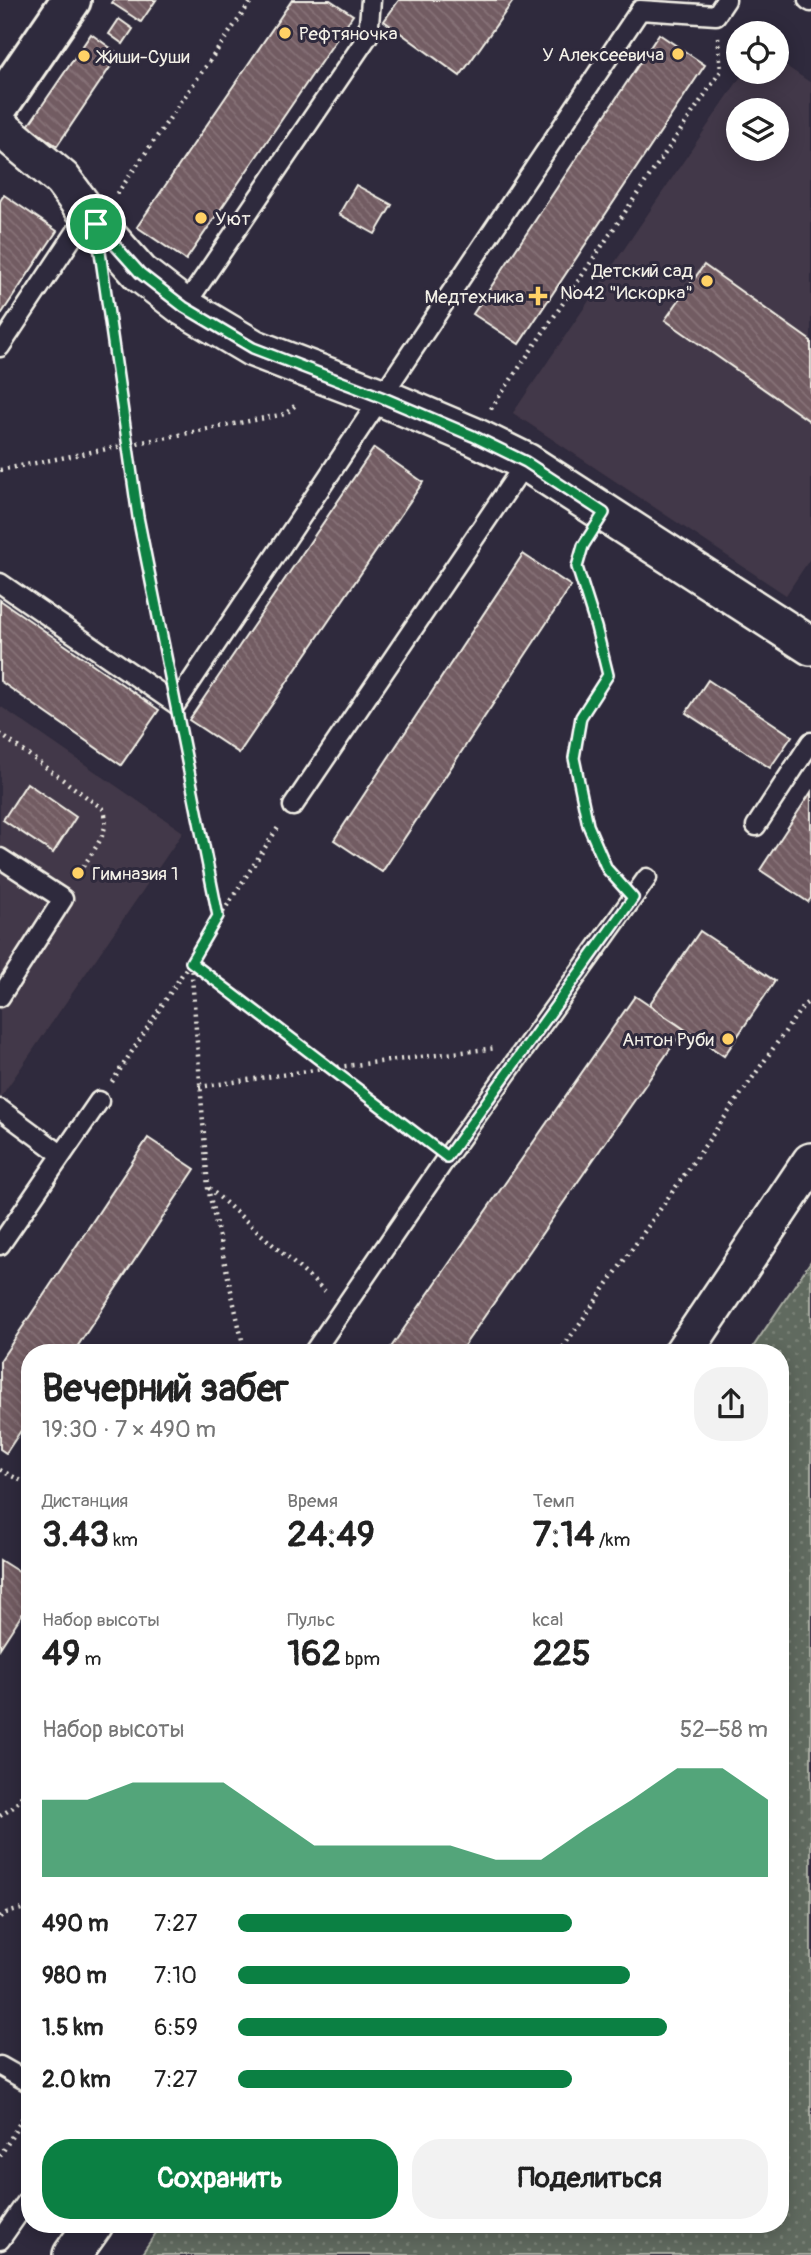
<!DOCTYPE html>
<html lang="ru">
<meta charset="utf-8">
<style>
:root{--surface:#fff;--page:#f2f2f2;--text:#222;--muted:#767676;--accent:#0b8043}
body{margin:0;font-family:Pangolin,sans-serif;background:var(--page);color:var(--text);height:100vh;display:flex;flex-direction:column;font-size:26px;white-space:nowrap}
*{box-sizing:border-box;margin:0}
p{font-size:23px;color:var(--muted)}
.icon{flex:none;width:38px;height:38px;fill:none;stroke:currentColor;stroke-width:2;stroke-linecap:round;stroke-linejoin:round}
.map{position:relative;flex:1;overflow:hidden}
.panel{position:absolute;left:21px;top:1344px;width:768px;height:889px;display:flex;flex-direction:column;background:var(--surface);border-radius:28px;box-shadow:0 4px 18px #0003}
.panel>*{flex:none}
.buttons{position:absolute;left:726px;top:21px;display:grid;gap:14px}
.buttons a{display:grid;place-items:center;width:63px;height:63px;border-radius:50%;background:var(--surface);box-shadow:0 4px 18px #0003;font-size:35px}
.pin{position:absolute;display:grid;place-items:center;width:60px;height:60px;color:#fff;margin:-30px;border:4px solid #fff;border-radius:50%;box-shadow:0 2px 7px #0007}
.round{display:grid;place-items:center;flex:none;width:74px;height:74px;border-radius:28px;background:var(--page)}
.summary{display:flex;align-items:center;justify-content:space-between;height:119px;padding:0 21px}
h1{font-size:38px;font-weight:700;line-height:52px}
.metrics{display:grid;grid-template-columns:repeat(3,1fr);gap:10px;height:119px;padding:7px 21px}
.metrics div{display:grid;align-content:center}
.metrics b{font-size:35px;font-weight:700}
.metrics small{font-size:19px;font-weight:400}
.metrics p{font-size:19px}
.chart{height:196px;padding:14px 21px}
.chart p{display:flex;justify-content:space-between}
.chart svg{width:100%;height:126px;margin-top:7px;fill:var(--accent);opacity:.7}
.cta{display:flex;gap:14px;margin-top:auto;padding:14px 21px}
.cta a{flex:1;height:80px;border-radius:28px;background:var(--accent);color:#fff;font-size:28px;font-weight:700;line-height:80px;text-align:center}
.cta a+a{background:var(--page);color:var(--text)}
ul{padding:0 21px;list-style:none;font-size:23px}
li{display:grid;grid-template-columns:112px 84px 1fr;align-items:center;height:52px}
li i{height:18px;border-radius:9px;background:var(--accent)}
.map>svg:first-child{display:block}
</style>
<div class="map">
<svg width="811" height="2255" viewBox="0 0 811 2255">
<defs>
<pattern id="grass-dots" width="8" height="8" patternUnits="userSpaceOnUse" patternTransform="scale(1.75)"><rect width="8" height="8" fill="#616a5e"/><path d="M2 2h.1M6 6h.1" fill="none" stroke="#788075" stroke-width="1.8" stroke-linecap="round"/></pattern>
<pattern id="building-back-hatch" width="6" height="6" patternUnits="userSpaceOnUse" patternTransform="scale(1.75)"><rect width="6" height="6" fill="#725b62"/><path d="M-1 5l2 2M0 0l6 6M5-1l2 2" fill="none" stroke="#877378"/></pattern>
</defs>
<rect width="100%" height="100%" fill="#2f2a3d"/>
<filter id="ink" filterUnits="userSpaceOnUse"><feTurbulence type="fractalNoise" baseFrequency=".0143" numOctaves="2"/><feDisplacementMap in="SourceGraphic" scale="14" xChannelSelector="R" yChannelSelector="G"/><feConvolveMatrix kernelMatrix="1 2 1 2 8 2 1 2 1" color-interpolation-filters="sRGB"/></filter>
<g filter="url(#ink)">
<path fill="#433948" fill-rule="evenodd" d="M777 60 811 83V557L786 595 513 413 744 72H777ZM738 110H777V149H738Z
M0 706 183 832 0 1098Z"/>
<path fill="url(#grass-dots)" stroke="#aaaea3" stroke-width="2" d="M811 1261V2255H141L162 2224H780V1353H749Z"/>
<path fill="url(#building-back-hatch)" stroke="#f4f1e8" stroke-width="2" d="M114 0H156L141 22 112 3Z
M292 0H330L353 15 186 260 137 227Z
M399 0H511L513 1 460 76 384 21Z
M119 19 133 29 123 44 109 34Z
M91 34 119 54 57 146 28 126Z
M659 34 705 65 519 344 473 314Z
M356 185 392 205 375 234 339 214Z
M4 195 57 231 0 316V201Z
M704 265 811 341V422L665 320Z
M374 448 423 482 239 753 189 720Z
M523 554 571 586 382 872 334 840Z
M0 600 159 710 121 765 0 681Z
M708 680 792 736 770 768 686 713Z
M27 783 76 817 53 853 3 820Z
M811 792V898L808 902 760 870Z
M700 931 775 981 724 1056 649 1005Z
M635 996 684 1029 459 1353H387Z
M148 1138 195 1169 73 1353H30V1417L6 1453 0 1449V1361Z
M0 1560 30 1579V1602L0 1648Z"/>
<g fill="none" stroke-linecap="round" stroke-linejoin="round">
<defs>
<path id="lane" d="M808 0 811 2
M184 307 368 36 371 0
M0 347 88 214
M0 583 176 704 640 10 716 15 726 0
M293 806 526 462
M756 826 811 742
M0 858 63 899 0 997
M0 1109 62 1155
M0 1245 99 1101
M313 1353 447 1157 647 878
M0 2066 30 2083
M0 2240 30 2197"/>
<path id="street" d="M0 127 62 179 88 214 140 273 184 307 253 348 381 397 473 436 526 462 811 646
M683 1353 811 1162
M72 2255 94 2224"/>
<path id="secondary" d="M0 104 71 0"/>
</defs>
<use href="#lane" stroke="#f4f1e8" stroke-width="23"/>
<use href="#street" stroke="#f4f1e8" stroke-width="42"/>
<use href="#secondary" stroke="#f4f1e8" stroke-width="44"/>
<path stroke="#f4f1e8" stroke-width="4.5" stroke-dasharray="2 5" stroke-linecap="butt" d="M117 194 252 0
M105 287 138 517 168 668
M491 409 721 71 718 37
M0 470 285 414 298 403
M587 540 577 567 596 627 608 675C599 688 588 702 581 716 565 754 588 850 616 879
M181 728 218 916
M0 734 103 809C114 831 87 858 76 877
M112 1082 279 826
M199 1087 329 1068 496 1048
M209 1188 325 1291
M245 1353 208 1188 191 963 429 1143
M559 1353 803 1006 811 1000
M0 1470 30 1485
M0 1816 15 1806 30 1784
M0 1917 6 1913 30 1907
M0 2156 30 2106"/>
<use href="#lane" stroke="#2f2a3d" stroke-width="18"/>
<use href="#street" stroke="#2f2a3d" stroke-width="37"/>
<use href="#secondary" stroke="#2f2a3d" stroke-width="38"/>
</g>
</g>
<g fill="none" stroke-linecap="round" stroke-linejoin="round" filter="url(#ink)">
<defs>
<path id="route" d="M96 224 140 273 184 307 253 348 381 397 473 436 526 462 604 513 583 546 577 567 596 627 608 675 581 717 574 758 588 825 607 869 633 898 447 1157 191 962 218 916 138 517Z"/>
</defs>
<use href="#route" stroke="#fff" stroke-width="14"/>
<use href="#route" stroke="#0b8043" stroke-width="9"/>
</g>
<g fill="#ffd166" stroke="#2f2a3d" stroke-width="2.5">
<circle cx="285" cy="33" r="7"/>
<circle cx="678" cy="54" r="7"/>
<circle cx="84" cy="56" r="7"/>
<circle cx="201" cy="218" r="7"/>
<circle cx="707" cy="281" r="7"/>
<path d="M534.5 285.5h7v7h7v7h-7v7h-7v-7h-7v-7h7z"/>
<circle cx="78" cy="873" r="7"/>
<circle cx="728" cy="1039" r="7"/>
</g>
<g text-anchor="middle" stroke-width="6" stroke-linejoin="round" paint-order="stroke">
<g font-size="19" fill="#f4f1e8" stroke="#2f2a3d" text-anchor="start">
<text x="299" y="40">Рефтяночка</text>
<text x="664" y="61" text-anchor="end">У Алексеевича</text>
<text x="98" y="63">Жиши-Суши</text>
<text x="215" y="225">Уют</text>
<text x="693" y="277" text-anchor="end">Детский сад<tspan x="693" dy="22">№42 "Искорка"</tspan></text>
<text x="524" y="303" text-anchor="end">Медтехника</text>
<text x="92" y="880">Гимназия 1</text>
<text x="714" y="1046" text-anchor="end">Антон Руби</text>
</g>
</g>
</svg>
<div class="buttons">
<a><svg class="icon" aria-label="locate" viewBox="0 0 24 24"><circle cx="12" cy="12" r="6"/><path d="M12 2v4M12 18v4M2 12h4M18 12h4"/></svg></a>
<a><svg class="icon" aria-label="layers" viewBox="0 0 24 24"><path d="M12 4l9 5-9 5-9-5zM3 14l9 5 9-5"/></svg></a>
</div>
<div class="pin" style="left:96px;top:224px;background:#1e9e55"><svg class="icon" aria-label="arrive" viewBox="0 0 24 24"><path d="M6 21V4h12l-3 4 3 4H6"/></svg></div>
<section class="panel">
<div class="summary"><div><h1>Вечерний забег</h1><p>19:30 · 7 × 490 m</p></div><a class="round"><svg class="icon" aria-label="share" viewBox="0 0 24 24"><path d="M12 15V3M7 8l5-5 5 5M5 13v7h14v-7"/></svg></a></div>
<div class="metrics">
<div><p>Дистанция</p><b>3.43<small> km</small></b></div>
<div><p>Время</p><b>24:49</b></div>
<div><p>Темп</p><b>7:14<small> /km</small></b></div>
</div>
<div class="metrics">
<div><p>Набор высоты</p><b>49<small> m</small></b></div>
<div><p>Пульс</p><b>162<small> bpm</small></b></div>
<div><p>kcal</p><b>225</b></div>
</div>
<div class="chart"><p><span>Набор высоты</span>52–58 m</p>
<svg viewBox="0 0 160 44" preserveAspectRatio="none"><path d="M0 44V17L10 17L20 11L30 11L40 11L50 22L60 33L70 33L80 33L90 33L100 38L110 38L120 27L130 17L140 6L150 6L160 17V44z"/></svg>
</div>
<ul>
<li><b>490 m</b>7:27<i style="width:63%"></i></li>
<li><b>980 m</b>7:10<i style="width:74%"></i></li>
<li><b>1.5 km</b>6:59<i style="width:81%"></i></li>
<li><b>2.0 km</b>7:27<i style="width:63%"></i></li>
</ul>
<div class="cta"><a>Сохранить</a><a>Поделиться</a></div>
</section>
</div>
